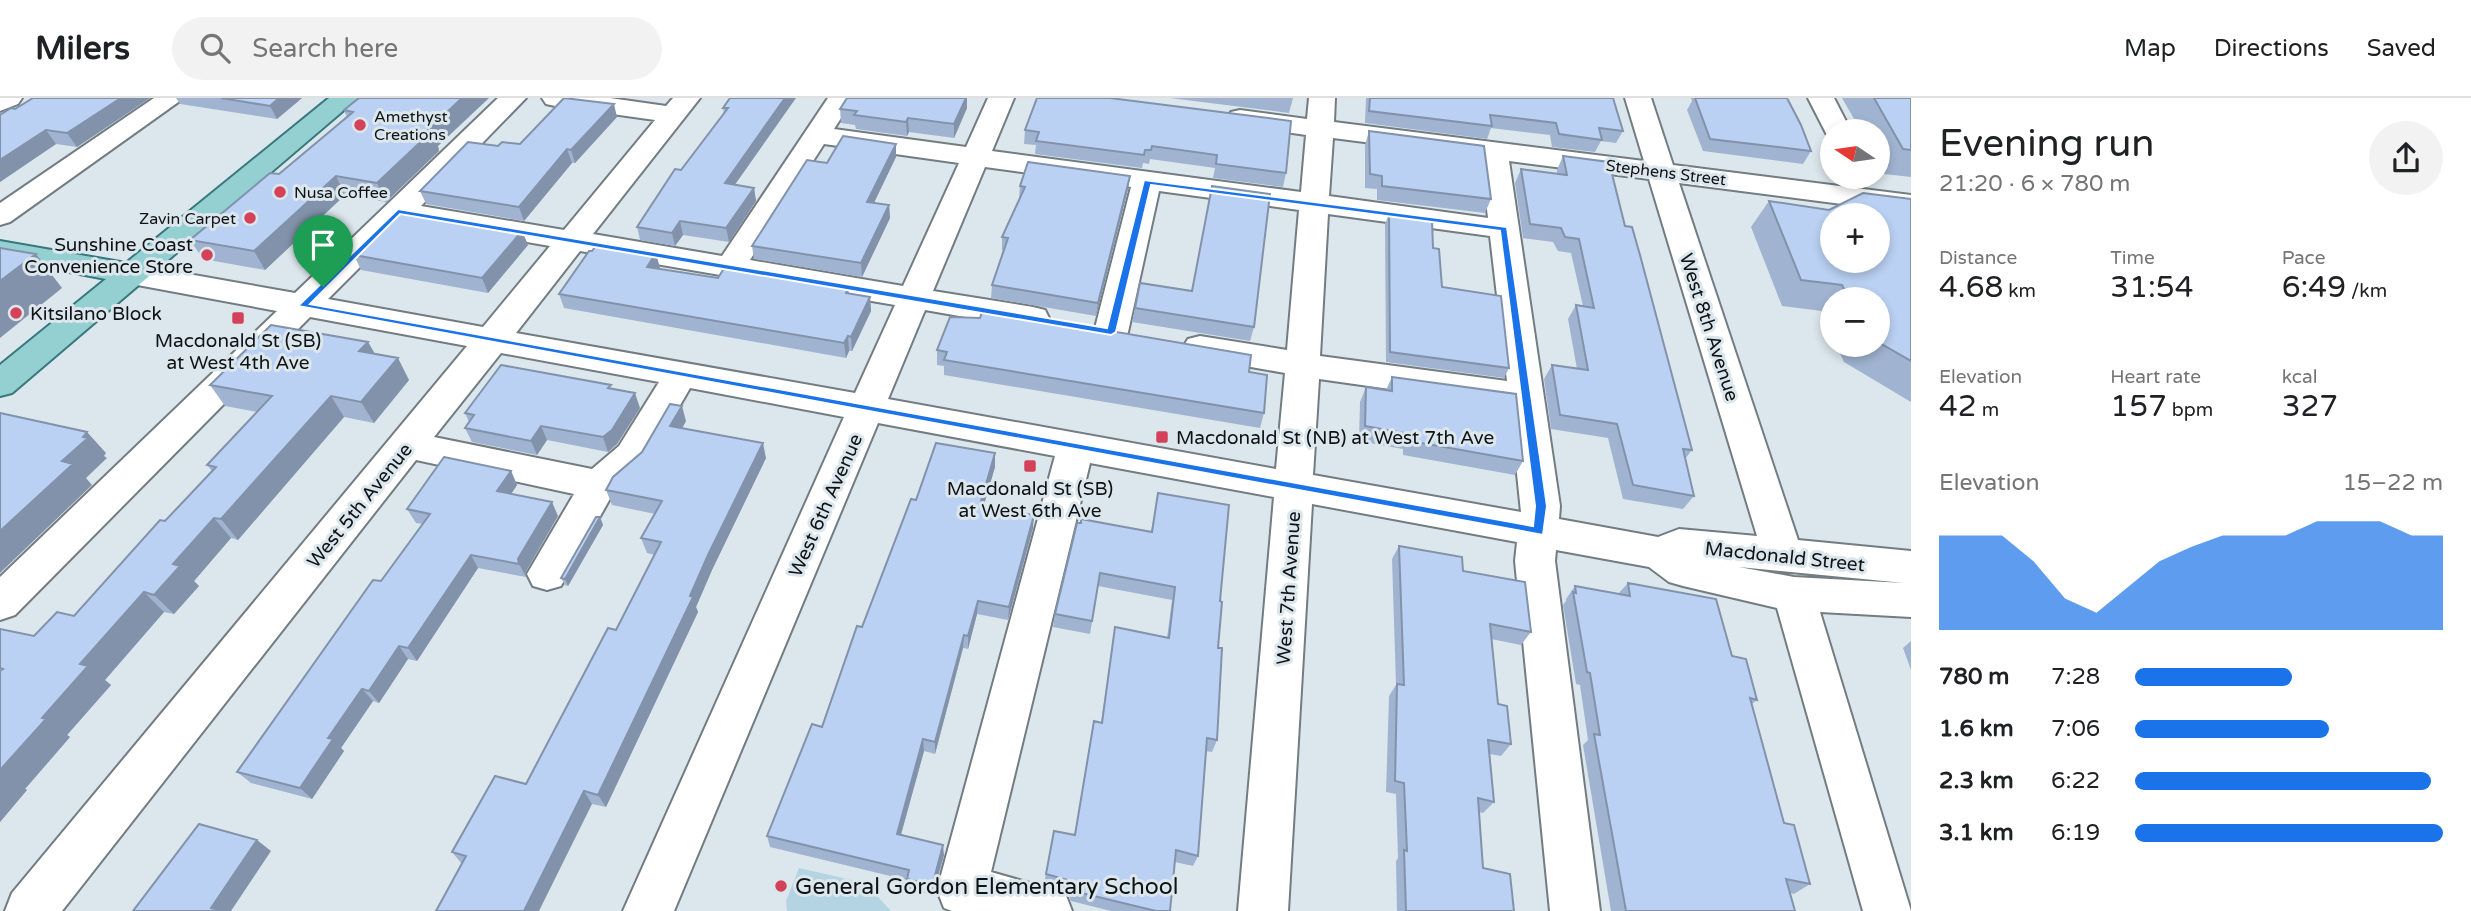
<!DOCTYPE html>
<meta charset="utf-8">
<style>
:root{--surface:#fff;--page:#f2f2f2;--text:#202124;--muted:#757577;--line:#e0e0e0;--accent:#1a73e8}
body{margin:0;font-family:"Varela Round",sans-serif;background:var(--page);color:var(--text);height:100vh;display:flex;flex-direction:column;font-size:26px;white-space:nowrap}
*{box-sizing:border-box;margin:0}
p{font-size:23px;color:var(--muted)}
.icon{flex:none;width:38px;height:38px;fill:none;stroke:currentColor;stroke-width:2;stroke-linecap:round;stroke-linejoin:round}
.map{position:relative;flex:1;overflow:hidden}
.drawer{display:flex;flex-direction:column;background:var(--surface);width:560px}
.drawer>*{flex:none}
.needle{width:46px;rotate:283deg}
.fabs{position:absolute;left:1820px;top:21px;display:grid;gap:14px}
.fabs a{display:grid;place-items:center;width:70px;height:70px;border-radius:50%;background:var(--surface);box-shadow:0 4px 10px #0003;font-size:35px}
.pin{position:absolute;display:grid;place-items:center;width:60px;height:60px;color:#fff;margin:-72px -30px;border-radius:50% 50% 50% 0;rotate:-45deg;box-shadow:0 0 7px #0007}
.pin .icon{rotate:45deg}
.round{display:grid;place-items:center;flex:none;width:74px;height:74px;border-radius:37px;background:var(--page)}
.summary{display:flex;align-items:center;justify-content:space-between;height:119px;padding:0 28px}
h1{font-size:38px;font-weight:600;line-height:52px}
.metrics{display:grid;grid-template-columns:repeat(3,1fr);gap:10px;height:119px;padding:7px 28px}
.metrics div{display:grid;align-content:center}
.metrics b{font-size:30px;font-weight:600}
.metrics small{font-size:19px;font-weight:400}
.metrics p{font-size:19px}
.chart{height:196px;padding:14px 28px}
.chart p{display:flex;justify-content:space-between}
.chart svg{width:100%;height:126px;margin-top:7px;fill:var(--accent);opacity:.7}
ul{padding:0 28px;list-style:none;font-size:23px}
li{display:grid;grid-template-columns:112px 84px 1fr;align-items:center;height:52px}
li i{height:18px;border-radius:9px;background:var(--accent)}
header{display:flex;align-items:center;gap:42px;box-sizing:border-box;height:98px;padding:0 35px;background:var(--surface);border-bottom:2px solid var(--line)}
header strong{font-size:33px}
nav{display:flex;gap:38px;margin-inline-start:auto;font-size:24px}
.search{width:490px;height:63px;background:var(--page);display:flex;align-items:center;gap:18px;box-sizing:border-box;padding:0 24px;border-radius:38px;color:var(--muted);font-size:26px}
main{display:flex;flex:1;min-height:0}
.map>svg:first-child{display:block}
</style>
<header>
<strong>Milers</strong>
<div class="search"><svg class="icon" aria-label="search" viewBox="0 0 24 24"><circle cx="10" cy="10" r="6"/><path d="M15 15l6 6"/></svg>Search here</div>
<nav><a>Map</a><a>Directions</a><a>Saved</a></nav>
</header>
<main>
<div class="map">
<svg width="1911" height="813" viewBox="0 0 1911 813">
<rect width="100%" height="100%" fill="#dce7ed"/>
<path fill="#b4d3e3" d="M799 770 865 785 891 813H787L786 803Z"/>
<g fill="none" stroke-linecap="round" stroke-linejoin="round">
<defs>
<path id="minor" d="M0 0H22L18 6 0 13Z
M154 0H184L10 124 0 127V105Z
M498 0H526L421 108 564 132 655 22 555 8 546 6 542 0H610L666 8 673 0H700L593 136 722 158 828 0H854L834 31 966 49 988 0H1014L992 53 1301 94 1306 37 1231 26 1227 20 1231 14 1240 12 1307 21 1309 0H1335L1334 24 1644 63 1625 0H1651L1673 67 1911 97V115L1679 85 1798 442 1911 453V519L1820 514 1911 813H1863L1777 510 1683 488 1669 484 1649 469 1556 452 1555 463 1600 813H1550L1515 463 1517 444 1312 406 1288 813H1238L1274 399 1090 365 991 774 1065 795 1072 813H952L944 810 937 792 1055 358 878 325 674 813H623L844 319 690 290 645 368 612 397 561 488 547 492 533 488 527 476 574 396 416 362 62 813H5L12 795 467 248 310 219 15 517 0 522V479L277 213 132 186 121 183 116 176 121 169 132 166 295 195ZM1333 40 1481 59 1488 120 1329 98ZM824 46 959 65 903 188 750 162ZM1509 63 1649 81 1757 438 1679 431 1658 439 1559 421 1560 408ZM985 69 1131 89 1094 234 1099 242 1111 245 1123 242 1128 234 1159 93 1299 112 1287 252 1200 238 1188 241 1183 249 1188 257 1200 260 1285 275 1276 371 888 301 925 212 1033 231 1045 228 1049 220 1045 212 1033 209 933 193ZM1328 116 1490 138 1507 283 1320 258ZM406 123 550 148 483 229 328 201ZM580 153 895 207 855 295 516 235ZM501 255 659 284 619 348 592 371 434 339ZM1319 281 1510 308 1521 414 1313 377ZM1739 469 1904 485 1794 479Z
M1808 0H1834L1851 33H1832V40L1828 39Z"/>
<path id="major" d="M329 0H358L12 295 0 298V267L106 181 0 161V143L126 165Z"/>
</defs>
<use href="#minor" stroke="#727c81" stroke-width="4"/>
<use href="#major" stroke="#37787c" stroke-width="4"/>
<use href="#minor" fill="#fff" fill-rule="evenodd"/>
<use href="#major" fill="#94cfd2" fill-rule="evenodd"/>
</g>
<path fill="#a0b4d1" d="M33 0H150L77 49 56 46 0 84V17L15 11Z
M176 0H302L277 21 180 6Z
M359 0 438 48 439 53 386 104 345 97 265 172 203 161 190 142 279 76 347 19 344 12Z
M730 0 735 87 754 90 756 103 729 144 683 137 675 148 640 142 637 129 724 16 723 10Z
M847 0H967V10L954 40 909 34 907 38 856 31 855 27 841 25 840 11Z
M1037 0 1286 75 1283 89 1213 80 1215 70 1150 61 1149 66 1143 65 1142 70 1035 56 1036 47 1024 46 1025 32Z
M1170 0H1293L1289 15Z
M1366 0H1613L1623 33 1616 45 1601 43 1595 54 1552 49 1550 37 1491 30 1487 41 1365 25Z
M1691 0H1787L1811 53 1803 66 1703 53 1687 12 1692 3Z
M1842 0H1911V79L1884 76 1878 65V33H1861Z
M617 19 575 65H572L524 123 426 106 420 93 498 48 520 46Z
M1369 33 1491 101 1485 115 1377 102V91L1365 90V47Z
M896 46V59L874 105 889 107 890 120 862 179 754 161 752 148 827 65Z
M1563 58 1625 128 1692 352 1685 361 1694 398 1683 411 1623 401 1608 340 1551 331 1544 281 1552 267 1577 271 1568 221 1576 207 1583 208 1571 155 1558 153 1553 144 1523 140 1515 85 1521 71 1557 76V72Z
M1020 88 1128 91 1096 218 991 200 992 187 1004 153 1002 152V139L1019 101Z
M1911 101V304L1844 264 1836 247H1878V201H1832V237L1822 213 1782 208 1751 129 1769 103 1829 112Z
M1389 116 1433 150 1442 189 1509 270 1504 280 1386 264 1385 126Z
M522 133 528 147 488 195 361 172 354 157Z
M656 155 659 171 718 180 849 189V196L870 199 871 213 852 253H849L846 260 564 210 559 196Z
M1135 210 1254 229 1250 243 1132 224Z
M368 244 375 256 409 282 374 325 344 319 238 442 231 440 194 483 199 488 174 516 164 514 105 582 111 587 67 637 70 639 25 691 27 692 0 724V531L34 538 74 518 212 373 207 367 257 314 225 308 210 287Z
M937 252 1264 315 1260 330 944 277V268L937 267Z
M1392 279 1523 363 1515 377 1403 357V351L1359 343 1360 304 1366 289 1386 292Z
M612 291 640 310 617 346 608 354 547 342 537 357 472 344 465 330 469 324 465 315Z
M686 323 682 330 766 360 712 472 696 509 698 514 606 709 592 706 462 766 452 754 526 686 616 532 655 457 647 455 641 440 655 416 612 407 606 392Z
M995 355V369L983 407 1033 430 1008 522 977 516 968 551 963 550 935 656 924 653 901 737 944 757 936 787 937 798 907 791V782L770 749 767 738 822 629 862 529 916 402Z
M511 373 517 387 511 396 558 418 525 475 526 479 478 470 417 563 408 561 379 605 373 603 341 650 344 653 312 701 251 685 237 674 381 483 423 426 416 425 407 411Z
M1158 395 1220 503 1218 550 1217 642 1212 654 1206 653 1198 758 1193 768 1175 764 1170 813H1111L1071 803 1066 792 1044 786 1054 733 1074 737 1101 625 1115 529 1167 540 1172 502 1098 488 1090 536 1053 529 1055 516 1081 425 1151 434Z
M600 419 603 427 568 488 565 487 561 480Z
M1399 448 1463 473 1531 534 1521 547 1491 541 1498 606 1511 646 1501 658 1490 656 1494 704 1483 715 1479 714 1483 770 1514 813H1397L1396 763 1398 760 1396 696 1386 694 1389 598 1396 587 1392 461Z
M1628 485 1732 558 1757 602 1752 606 1784 725 1810 786 1794 796 1790 795 1795 813H1611L1583 647 1588 642 1580 587 1576 586 1563 507 1566 503V501L1575 488 1618 496Z
M1911 543V572L1903 550Z"/>
<path fill="#8292aa" d="M121 0H150L77 49 67 35Z
M279 0H302L277 21 270 8Z
M462 0H489L438 48 439 53 386 104 377 85 430 30Z
M785 0H796L727 98 725 85Z
M966 0H967V10L954 40V26Z
M614 6 617 19 575 65 571 52Z
M908 20 909 34 907 38 906 24Z
M46 32 56 46 0 84V62Z
M896 46V59L868 117 867 104Z
M567 51 572 65 524 123 519 109Z
M336 78 345 97 265 172 254 153Z
M1130 78 1128 91 1096 218 1098 205Z
M754 90 756 103 729 144 726 130Z
M889 107 890 120 862 179 861 165Z
M680 123 683 137 675 148 672 135Z
M522 133 528 147 488 195 482 180Z
M656 155 660 170 651 183 647 169Z
M36 156 62 190 0 240V183Z
M870 199 871 213 852 253 851 239Z
M848 238 849 253 846 260 844 245Z
M368 244 380 265 359 253Z
M398 260 409 282 374 325 361 304Z
M635 295 640 310 617 346 608 354 603 339Z
M331 298 344 319 238 442 221 421Z
M682 308 686 323 675 344 670 328Z
M541 328 547 342 537 357 531 343Z
M87 334 106 355 104 358 107 360 86 380 92 387 0 475V433Z
M763 345 766 360 712 472 696 509 698 514 606 709 598 697 708 457Z
M995 355V369L980 421V407Z
M511 373 517 387 504 407 497 393Z
M552 404 558 418 525 475 526 479 519 466 518 461Z
M1034 417 1033 430 1008 522 1009 509Z
M600 419 603 427 568 488 565 481Z
M214 420 231 440 194 483 199 488 174 516 154 497 173 466Z
M471 457 478 470 417 563 408 550Z
M144 494 164 514 105 582 111 587 67 637 70 639 25 691 27 692 0 724V672L42 620 80 566Z
M978 503 977 516 968 551V538Z
M964 537 963 550 935 656V644Z
M399 548 408 561 379 605 369 593Z
M362 591 373 603 341 650 344 653 312 701 300 690 328 640Z
M923 641 924 653 898 747 897 736Z
M584 693 592 706 539 813H524Z
M257 742 271 753 231 813H217L211 810Z
M943 747 944 757 935 788 934 781Z"/>
<path fill="#bad1f3" stroke="#8292aa" stroke-width="2" fill-rule="evenodd" d="M33 0H121L67 35 46 32 0 62V17L11 10 15 11Z
M221 0H279L270 8Z
M359 0H462L427 33 431 34 377 85 336 78 254 153 190 142 270 75 279 76 353 14 344 12Z
M564 0 614 6 571 52 567 51 519 109 420 93 468 44 498 48 502 44 520 46Z
M730 0H785L725 85 754 90 726 130 680 123 672 135 637 129 675 71 681 72 728 10H723Z
M847 0H966L954 26 908 20 906 24 854 17 857 13 840 11Z
M1037 0H1110L1291 23 1286 75 1216 66 1217 57 1152 48 1151 52H1145L1144 57 1036 43 1039 34 1025 32Z
M1370 0H1613L1623 33 1599 30 1602 42 1559 36 1556 25 1490 17 1492 28 1369 13Z
M1695 0H1787L1801 27 1811 53 1710 41Z
M1874 0H1911V52L1903 51Z
M1369 33 1484 48 1491 101 1382 88V78L1370 76Z
M843 38 896 46 867 104 889 107 861 165 752 148 807 62 827 65Z
M1563 58 1609 64 1625 128 1632 129 1640 157 1692 352 1683 351 1694 398 1633 387 1617 326 1560 317 1552 267 1588 272 1576 207 1594 210 1579 141 1565 139 1561 130 1530 126 1521 71 1567 77Z
M1028 64 1130 78 1098 205 992 187 1008 140 1002 139 1025 89 1020 88Z
M1212 88 1270 96 1254 229 1135 210 1140 185 1192 193Z
M1863 95 1911 101V263L1878 244V201H1849L1842 187 1801 182 1769 103 1829 112ZM1832 117H1878V163H1832Z
M400 112 522 133 482 180 354 157Z
M1389 116 1432 122 1433 150 1439 151 1442 189 1501 198 1509 270 1390 254Z
M598 145 656 155 647 169 718 180 726 167 849 189 846 195 870 199 851 239 848 238 844 245 559 196 589 153H592Z
M0 150 36 156 0 183Z
M983 211 1251 257 1249 274 1267 277 1264 315 944 262 947 254 937 252 950 219 980 220Z
M271 227 368 244 359 253 398 260 361 304 331 298 221 421 214 420 173 466 180 468 154 497 144 494 80 566 88 568 42 620 46 621 0 672V573L3 571 0 570V531L34 538 57 514 74 518 160 422 165 423 216 369 207 367 272 298 210 287Z
M501 267 611 287 608 290 635 295 612 332 603 339 541 328 531 343 465 330 474 317 465 315Z
M1392 279 1516 296 1523 363 1410 343V336L1365 328 1366 289 1392 293Z
M670 306 682 308 670 328 763 345 708 457 690 498 693 499 598 697 584 693 524 813H436L466 758 452 754 495 678 526 686 608 530 616 532 661 444 641 440 662 403 606 392 613 379 642 354Z
M0 315 87 334 83 339 88 340 62 363 73 366 0 433Z
M936 345 995 355 980 407 1034 417 1009 509 978 503 968 538 964 537 935 644 923 641 897 736 943 747 934 781 936 788 907 781 909 772 767 738 812 626 822 629 857 528 862 529 911 401 916 402Z
M444 359 511 373 497 393 552 404 518 461 519 466 471 457 408 550 399 548 369 593 362 591 328 640 333 641 300 690 237 674 373 482 381 483 430 416 407 411Z
M1158 395 1229 407 1220 503 1222 504 1218 550H1222L1217 642 1207 640 1198 758 1176 752 1170 813H1156L1073 793 1068 782 1046 776 1054 733 1075 737 1094 623 1102 625 1115 529 1169 540 1175 489 1100 475 1092 523 1055 516 1077 425H1081V421L1152 434Z
M596 419H600L565 481 561 480Z
M1399 448 1462 459 1463 473 1525 484 1531 534 1490 526 1498 606 1507 608 1511 646 1488 642 1494 704 1478 700 1483 770 1510 776 1514 813H1406L1404 752 1407 753 1404 685 1395 683 1397 586 1404 587Z
M1628 485 1716 501 1732 558 1746 561 1757 602 1750 600 1784 725 1794 727 1810 786 1786 781 1795 813H1626L1594 636 1600 637 1590 575 1587 574 1573 494 1576 495 1575 488 1630 498Z
M199 726 257 742 211 810 224 813H133Z"/>
<path fill="#1a73e8" stroke="#fff" stroke-width="2" fill-rule="evenodd" d="M1144 82 1507 129 1547 408 1543 437 298 208 398 111 1107 230ZM1151 87 1500 133 1535 408 1533 428 310 206 400 116 1111 237 1116 234Z"/>
<g fill="#d34258" stroke="#dce7ed" stroke-width="2.5">
<circle cx="360" cy="27" r="7"/>
<circle cx="280" cy="94" r="7"/>
<circle cx="250" cy="120" r="7"/>
<circle cx="207" cy="157" r="7"/>
<circle cx="16" cy="215" r="7"/>
<rect x="231" y="213" width="14" height="14" rx="3.5"/>
<rect x="1155" y="332" width="14" height="14" rx="3.5"/>
<rect x="1023" y="361" width="14" height="14" rx="3.5"/>
<circle cx="781" cy="788" r="7"/>
</g>
<g text-anchor="middle" stroke-width="6" stroke-linejoin="round" paint-order="stroke">
<g font-size="16" fill="#0f1315" stroke="#dce7ed" text-anchor="start">
<text x="374" y="24">Amethyst<tspan x="374" dy="18">Creations</tspan></text>
<text x="294" y="100">Nusa Coffee</text>
<text x="236" y="126" text-anchor="end">Zavin Carpet</text>
</g>
<g font-size="16" fill="#0f1315" stroke="#dce7ed">
<text transform="translate(1666 74) rotate(7)" y="6">Stephens Street</text>
</g>
<g font-size="19" fill="#0f1315" stroke="#dce7ed" text-anchor="start">
<text x="193" y="153" text-anchor="end">Sunshine Coast<tspan x="193" dy="22">Convenience Store</tspan></text>
<text x="30" y="222">Kitsilano Block</text>
<text x="238" y="249" text-anchor="middle">Macdonald St (SB)<tspan x="238" dy="22">at West 4th Ave</tspan></text>
<text x="1176" y="346">Macdonald St (NB) at West 7th Ave</text>
<text x="1030" y="397" text-anchor="middle">Macdonald St (SB)<tspan x="1030" dy="22">at West 6th Ave</tspan></text>
</g>
<g font-size="19" fill="#0f1315" stroke="#dce7ed">
<text transform="translate(1710 229) rotate(72)" y="7">West 8th Avenue</text>
<text transform="translate(359 407) rotate(-51)" y="7">West 5th Avenue</text>
<text transform="translate(825 407) rotate(-66)" y="7">West 6th Avenue</text>
<text transform="translate(1785 458) rotate(6)" y="7">Macdonald Street</text>
<text transform="translate(1288 490) rotate(-86)" y="7">West 7th Avenue</text>
</g>
<g font-size="23" fill="#0f1315" stroke="#dce7ed" text-anchor="start">
<text x="795" y="796">General Gordon Elementary School</text>
</g>
</g>
</svg>
<div class="fabs">
<a><svg class="needle" viewBox="-14 -14 28 28"><path d="M0-13l5 13h-10z" fill="#e53935"/><path d="M0 13l5-13h-10z" fill="#757577"/></svg></a>
<a>+</a>
<a>−</a>
</div>
<div class="pin" style="left:323px;top:189px;background:#1e9e55"><svg class="icon" aria-label="arrive" viewBox="0 0 24 24"><path d="M6 21V4h12l-3 4 3 4H6"/></svg></div>
</div>
<section class="drawer">
<div class="summary"><div><h1>Evening run</h1><p>21:20 · 6 × 780 m</p></div><a class="round"><svg class="icon" aria-label="share" viewBox="0 0 24 24"><path d="M12 15V3M7 8l5-5 5 5M5 13v7h14v-7"/></svg></a></div>
<div class="metrics">
<div><p>Distance</p><b>4.68<small> km</small></b></div>
<div><p>Time</p><b>31:54</b></div>
<div><p>Pace</p><b>6:49<small> /km</small></b></div>
</div>
<div class="metrics">
<div><p>Elevation</p><b>42<small> m</small></b></div>
<div><p>Heart rate</p><b>157<small> bpm</small></b></div>
<div><p>kcal</p><b>327</b></div>
</div>
<div class="chart"><p><span>Elevation</span>15–22 m</p>
<svg viewBox="0 0 160 44" preserveAspectRatio="none"><path d="M0 44V11L10 11L20 11L30 20L40 33L50 38L60 29L70 20L80 15L90 11L100 11L110 11L120 6L130 6L140 6L150 11L160 11V44z"/></svg>
</div>
<ul>
<li><b>780 m</b>7:28<i style="width:51%"></i></li>
<li><b>1.6 km</b>7:06<i style="width:63%"></i></li>
<li><b>2.3 km</b>6:22<i style="width:96%"></i></li>
<li><b>3.1 km</b>6:19<i style="width:100%"></i></li>
</ul>
</section>
</main>
